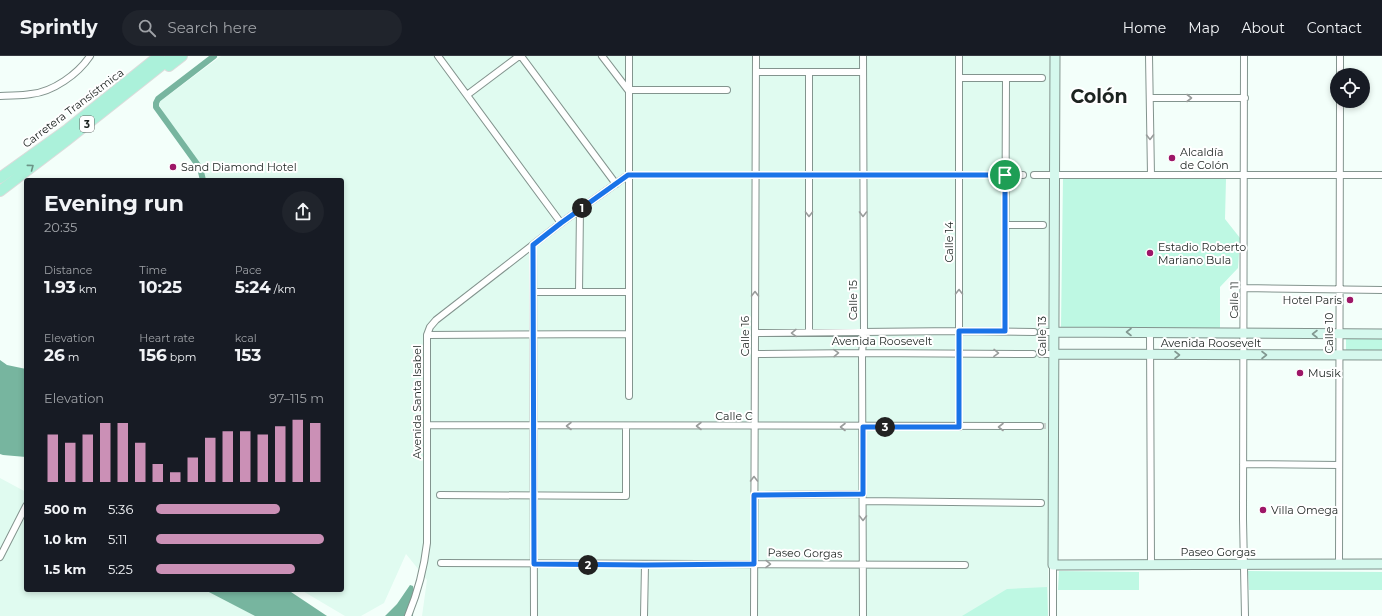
<!DOCTYPE html>
<meta charset="utf-8">
<style>
:root{--surface:#171b24;--page:#20242c;--text:#f1f3f6;--muted:#9ea1a6;--line:#363941;--accent:#cb90b6}
body{margin:0;font-family:Montserrat,sans-serif;background:var(--page);color:var(--text);height:100vh;display:flex;flex-direction:column;font-size:15px;white-space:nowrap}
*{box-sizing:border-box;margin:0}
p{font-size:13px;color:var(--muted)}
.icon{flex:none;width:22px;height:22px;fill:none;stroke:currentColor;stroke-width:2;stroke-linecap:round;stroke-linejoin:round}
.map{position:relative;flex:1;overflow:hidden}
.side{position:absolute;left:24px;top:122px;width:320px;height:414px;display:flex;flex-direction:column;background:var(--surface);border-radius:4px;box-shadow:0 2px 6px #0003}
.side>*{flex:none}
.controls{position:absolute;left:1330px;top:12px;display:grid;gap:8px}
.controls a{display:grid;place-items:center;width:40px;height:40px;border-radius:50%;background:var(--surface);box-shadow:0 2px 6px #0003;font-size:20px}
.pin{position:absolute;display:grid;place-items:center;width:34px;height:34px;color:#fff;margin:-17px;border:2px solid #fff;border-radius:50%;box-shadow:0 1px 4px #0007}
.km{position:absolute;width:20px;height:20px;margin:-10px;border-radius:50%;background:#222;color:#fff;font-size:11px;line-height:20px;text-align:center}
.round{display:grid;place-items:center;flex:none;width:42px;height:42px;border-radius:21px;background:var(--page)}
.summary{display:flex;align-items:center;justify-content:space-between;height:68px;padding:0 20px}
h1{font-size:22px;font-weight:700;line-height:30px}
.stats{display:grid;grid-template-columns:repeat(3,1fr);gap:6px;height:68px;padding:4px 20px}
.stats div{display:grid;align-content:center}
.stats b{font-size:17px;font-weight:700}
.stats small{font-size:11px;font-weight:400}
.stats p{font-size:11px}
.chart{height:112px;padding:8px 20px}
.chart p{display:flex;justify-content:space-between}
.chart svg{width:100%;height:72px;margin-top:4px;stroke:var(--accent);stroke-width:6}
ul{padding:0 20px;list-style:none;font-size:13px}
li{display:grid;grid-template-columns:64px 48px 1fr;align-items:center;height:30px}
li i{height:10px;border-radius:5px;background:var(--accent)}
header{display:flex;align-items:center;gap:24px;box-sizing:border-box;height:56px;padding:0 20px;background:var(--surface);border-bottom:1px solid var(--line)}
header strong{font-size:19px}
nav{display:flex;gap:22px;margin-inline-start:auto;font-size:14px}
.search{width:280px;height:36px;background:var(--page);display:flex;align-items:center;gap:10px;box-sizing:border-box;padding:0 14px;border-radius:22px;color:var(--muted);font-size:15px}
.map>svg:first-child{display:block}
</style>
<header>
<strong>Sprintly</strong>
<div class="search"><svg class="icon" aria-label="search" viewBox="0 0 24 24"><circle cx="10" cy="10" r="6"/><path d="M15 15l6 6"/></svg>Search here</div>
<nav><a>Home</a><a>Map</a><a>About</a><a>Contact</a></nav>
</header>
<div class="map">
<svg width="1382" height="560" viewBox="0 0 1382 560">
<rect width="100%" height="100%" fill="#f3fffa"/>
<path fill="#e0fbf0" d="M221 0H1050L1048 560H422L427 524 406 498 384 547 361 560H345L301 534H342V124H204L158 47Z
M0 422 26 436V534H207L255 560H0Z"/>
<path fill="#bef8e3" d="M1063 121 1226 123 1225 163 1240 182 1238 212 1220 231V273L1061 271Z
M1346 281H1382V296H1346Z
M1059 515 1139 516V534H1058Z
M1248 515 1382 516V534H1249Z
M1047 531 1048 560H962L1007 533Z"/>
<path fill="#77b59f" d="M0 304 7 309 26 313V401L3 399 0 398Z
M410 529 413 530 414 534 413 560H385L397 548Z
M205 534H288L327 560H255Z"/>
<g fill="none" stroke-linecap="round" stroke-linejoin="round">
<path stroke="#77b59f" stroke-width="6" d="M203 124 200 112 156 51V47L158 43 214 0"/>
<path stroke="#c8d3ce" stroke-width="6" stroke-dasharray="6 3" stroke-linecap="butt" d="M1040 370H1047"/>
<defs>
<path id="street" d="M438 0 561 167
M521 0 616 128
M602 0 628 34H727
M629 0V340
M863 0 864 276 862 297 863 560
M1149 0 1151 119
M1244 0 1243 463 1245 560
M756 16H863
M809 16V276
M1340 19V0
M959 22H1042
M467 39 519 0
M0 40C10 39 21 40 31 38 53 36 78 18 90 0
M1150 42H1245
M1034 119H1382
M1005 169H1043
M533 189 534 560
M1244 232 1382 234
M533 236H629
M579 236 580 153
M1005 275 1006 22
M1041 276H1054
M755 277 959 275 1034 276
M1150 277 1151 508
M427 279 629 278
M755 298 862 297 1033 298
M1041 298H1054
M428 369 1040 370
M959 371V0
M1243 408 1339 409
M440 439 626 440V370
M754 439 863 438
M863 445 1041 447
M0 501 26 450
M441 507C616 508 791 509 965 509
M1339 509 1340 45
M408 560C418 536 424 513 427 487V279L430 271 436 264 561 167 628 119H1023
M644 560 645 509
M754 560 756 0
M1053 560V509"/>
<path id="secondary" d="M1055 0 1053 509 1382 508
M1054 276 1382 278
M1054 298 1382 299"/>
<path id="primary" d="M169 10 182 0
M0 122 68 73 159 0
M0 135 67 84 173 0"/>
</defs>
<use href="#street" stroke="#83948e" stroke-width="8"/>
<use href="#secondary" stroke="#83948e" stroke-width="11"/>
<use href="#primary" stroke="#dbdcdb" stroke-width="12"/>
<use href="#street" stroke="#fff" stroke-width="6"/>
<use href="#secondary" stroke="#d5f8ed" stroke-width="9"/>
<use href="#primary" stroke="#abf1da" stroke-width="10"/>
</g>
<defs><path id="oneway-chevron" d="M-2-3.5L2.5 0L-2 3.5" fill="none" stroke-width="1.6" stroke-linecap="round" stroke-linejoin="round"/></defs>
<g stroke="#999c9b">
<use href="#oneway-chevron" transform="translate(1189 42)"/>
<use href="#oneway-chevron" transform="translate(1150 81) rotate(89)"/>
<use href="#oneway-chevron" transform="translate(809 158) rotate(90)"/>
<use href="#oneway-chevron" transform="translate(863 158) rotate(90)"/>
<use href="#oneway-chevron" transform="translate(959 236) rotate(-90)"/>
<use href="#oneway-chevron" transform="translate(755 238) rotate(-90)"/>
<use href="#oneway-chevron" transform="translate(794 277) rotate(179)"/>
<use href="#oneway-chevron" transform="translate(836 297) rotate(-1)"/>
<use href="#oneway-chevron" transform="translate(996 297) rotate(1)"/>
<use href="#oneway-chevron" transform="translate(569 370) rotate(-180)"/>
<use href="#oneway-chevron" transform="translate(699 370) rotate(-180)"/>
<use href="#oneway-chevron" transform="translate(843 371) rotate(-180)"/>
<use href="#oneway-chevron" transform="translate(1001 371) rotate(180)"/>
<use href="#oneway-chevron" transform="translate(754 423) rotate(-90)"/>
<use href="#oneway-chevron" transform="translate(863 462) rotate(90)"/>
<use href="#oneway-chevron" transform="translate(768 508) rotate(1)"/>
</g>
<use stroke="#6b9486" href="#oneway-chevron" transform="translate(31 111) rotate(-37)"/>
<g stroke="#829891">
<use href="#oneway-chevron" transform="translate(1129 276) rotate(-180)"/>
<use href="#oneway-chevron" transform="translate(1315 278) rotate(-180)"/>
<use href="#oneway-chevron" transform="translate(1177 299)"/>
<use href="#oneway-chevron" transform="translate(1264 299)"/>
</g>
<g fill="none" stroke-linecap="round" stroke-linejoin="round">
<defs>
<path id="route" d="M628 119H1005V275H959V371H863V438L754 439V508L645 509 534 508 533 189 561 167Z"/>
</defs>
<use href="#route" stroke="#fff" stroke-width="8"/>
<use href="#route" stroke="#1a73e8" stroke-width="5"/>
</g>
<g fill="#9d1767" stroke="#fff" stroke-width="1.5">
<circle cx="1172" cy="102" r="4"/>
<circle cx="173" cy="111" r="4"/>
<circle cx="1150" cy="197" r="4"/>
<circle cx="1350" cy="244" r="4"/>
<circle cx="1300" cy="317" r="4"/>
<circle cx="1263" cy="454" r="4"/>
</g>
<g text-anchor="middle" stroke-width="4" stroke-linejoin="round" paint-order="stroke">
<rect fill="#fff" stroke="#606563" stroke-width="1" x="80" y="60" width="14" height="16" rx="3"/>
<g font-size="10" font-weight="bold" fill="#1c2320">
<text x="87" y="72">3</text>
</g>
<g font-size="11" fill="#1c2320" stroke="#fff">
<text transform="translate(73 52) rotate(-37)" y="4">Carretera Transístmica</text>
<text transform="translate(949 186) rotate(-90)" y="4">Calle 14</text>
<text transform="translate(853 244) rotate(-90)" y="4">Calle 15</text>
<text transform="translate(1234 244) rotate(-89)" y="4">Calle 11</text>
<text transform="translate(1329 277) rotate(-90)" y="4">Calle 10</text>
<text transform="translate(745 280) rotate(-90)" y="4">Calle 16</text>
<text transform="translate(1042 280) rotate(-90)" y="4">Calle 13</text>
<text x="882" y="289">Avenida Roosevelt</text>
<text x="1211" y="291">Avenida Roosevelt</text>
<text transform="translate(417 346) rotate(-90)" y="4">Avenida Santa Isabel</text>
<text x="734" y="364">Calle C</text>
<text x="1218" y="500">Paseo Gorgas</text>
<text transform="translate(805 497) rotate(1)" y="4">Paseo Gorgas</text>
</g>
<g font-size="11" fill="#1c2320" stroke="#fff" text-anchor="start">
<text x="1180" y="100">Alcaldía<tspan x="1180" dy="13">de Colón</tspan></text>
<text x="181" y="115">Sand Diamond Hotel</text>
<text x="1158" y="195">Estadio Roberto<tspan x="1158" dy="13">Mariano Bula</tspan></text>
<text x="1342" y="248" text-anchor="end">Hotel Paris</text>
<text x="1308" y="321">Musik</text>
<text x="1271" y="458">Villa Omega</text>
</g>
<g font-size="19" font-weight="bold" fill="#1c2320" stroke="#fff">
<text x="1099" y="47">Colón</text>
</g>
</g>
</svg>
<div class="controls">
<a><svg class="icon" aria-label="locate" viewBox="0 0 24 24"><circle cx="12" cy="12" r="6"/><path d="M12 2v4M12 18v4M2 12h4M18 12h4"/></svg></a>
</div>
<div class="pin" style="left:1005px;top:119px;background:#1e9e55"><svg class="icon" aria-label="arrive" viewBox="0 0 24 24"><path d="M6 21V4h12l-3 4 3 4H6"/></svg></div>
<b class="km" style="left:582px;top:152px">1</b>
<b class="km" style="left:588px;top:509px">2</b>
<b class="km" style="left:885px;top:371px">3</b>
<section class="side">
<div class="summary"><div><h1>Evening run</h1><p>20:35</p></div><a class="round"><svg class="icon" aria-label="share" viewBox="0 0 24 24"><path d="M12 15V3M7 8l5-5 5 5M5 13v7h14v-7"/></svg></a></div>
<div class="stats">
<div><p>Distance</p><b>1.93<small> km</small></b></div>
<div><p>Time</p><b>10:25</b></div>
<div><p>Pace</p><b>5:24<small> /km</small></b></div>
</div>
<div class="stats">
<div><p>Elevation</p><b>26<small> m</small></b></div>
<div><p>Heart rate</p><b>156<small> bpm</small></b></div>
<div><p>kcal</p><b>153</b></div>
</div>
<div class="chart"><p><span>Elevation</span>97–115 m</p>
<svg viewBox="0 0 160 44" preserveAspectRatio="none"><path d="M5 44V15M15 44V20M25 44V15M35 44V8M45 44V8M55 44V20M65 44V33M75 44V38M85 44V29M95 44V17M105 44V13M115 44V13M125 44V15M135 44V10M145 44V6M155 44V8"/></svg>
</div>
<ul>
<li><b>500 m</b>5:36<i style="width:74%"></i></li>
<li><b>1.0 km</b>5:11<i style="width:100%"></i></li>
<li><b>1.5 km</b>5:25<i style="width:83%"></i></li>
</ul>
</section>
</div>
